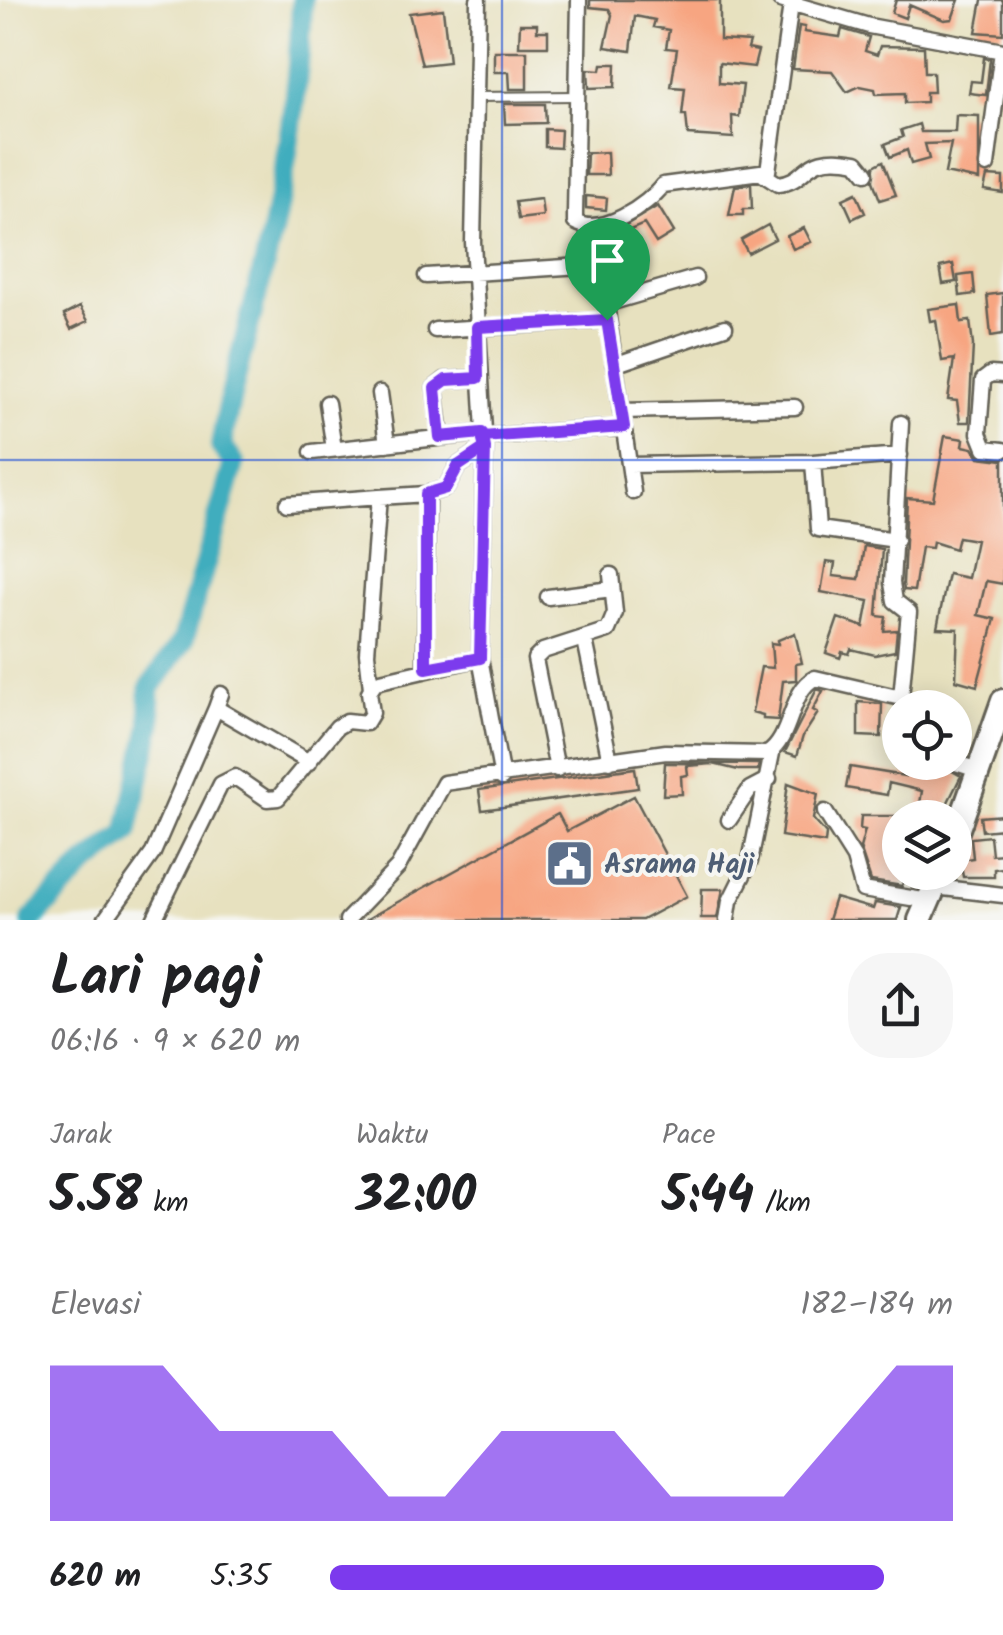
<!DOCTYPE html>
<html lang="id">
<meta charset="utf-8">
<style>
:root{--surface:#fff;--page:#f6f6f6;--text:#202124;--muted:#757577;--accent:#7c3aed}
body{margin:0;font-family:Kalam,sans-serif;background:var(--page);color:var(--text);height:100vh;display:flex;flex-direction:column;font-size:38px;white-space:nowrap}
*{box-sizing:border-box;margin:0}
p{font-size:32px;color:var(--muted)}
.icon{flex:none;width:55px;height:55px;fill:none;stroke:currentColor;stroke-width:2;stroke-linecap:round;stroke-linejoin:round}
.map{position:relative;height:920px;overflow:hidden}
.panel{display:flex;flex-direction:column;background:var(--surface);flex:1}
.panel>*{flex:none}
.controls{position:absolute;left:882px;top:690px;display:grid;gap:20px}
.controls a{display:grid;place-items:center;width:90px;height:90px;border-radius:50%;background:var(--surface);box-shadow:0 5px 25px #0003;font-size:50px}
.pin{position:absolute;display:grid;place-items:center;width:85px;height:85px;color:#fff;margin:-102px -42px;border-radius:50% 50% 50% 0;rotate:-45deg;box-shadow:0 0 10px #0007}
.pin .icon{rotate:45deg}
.round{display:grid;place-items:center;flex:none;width:105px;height:105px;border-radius:40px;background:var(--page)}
.overview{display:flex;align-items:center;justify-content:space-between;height:170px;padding:0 50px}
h1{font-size:55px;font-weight:700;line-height:75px}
.figures{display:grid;grid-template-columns:repeat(3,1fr);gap:15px;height:170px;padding:10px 50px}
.figures div{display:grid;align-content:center}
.figures b{font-size:50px;font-weight:700}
.figures small{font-size:28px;font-weight:400}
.figures p{font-size:28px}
.chart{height:280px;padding:20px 50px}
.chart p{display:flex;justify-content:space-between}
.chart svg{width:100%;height:180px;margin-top:10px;fill:var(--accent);opacity:.7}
ul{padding:0 50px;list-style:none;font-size:32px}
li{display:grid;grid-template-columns:160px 120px 1fr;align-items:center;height:75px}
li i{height:25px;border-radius:12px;background:var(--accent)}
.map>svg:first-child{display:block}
</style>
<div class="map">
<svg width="1003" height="920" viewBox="0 0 1003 920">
<rect width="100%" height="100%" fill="#f6f6f2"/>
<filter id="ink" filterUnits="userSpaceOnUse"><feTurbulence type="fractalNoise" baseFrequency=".01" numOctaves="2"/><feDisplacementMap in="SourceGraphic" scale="20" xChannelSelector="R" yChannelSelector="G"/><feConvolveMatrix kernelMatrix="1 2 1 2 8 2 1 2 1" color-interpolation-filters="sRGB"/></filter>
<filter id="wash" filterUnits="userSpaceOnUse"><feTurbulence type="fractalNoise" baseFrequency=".0048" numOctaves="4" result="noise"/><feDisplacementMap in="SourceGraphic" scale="40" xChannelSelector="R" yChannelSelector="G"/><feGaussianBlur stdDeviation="2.25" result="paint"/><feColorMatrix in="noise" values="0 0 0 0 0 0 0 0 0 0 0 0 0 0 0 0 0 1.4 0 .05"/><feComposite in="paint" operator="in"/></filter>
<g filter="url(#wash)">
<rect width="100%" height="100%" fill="#e7e1bf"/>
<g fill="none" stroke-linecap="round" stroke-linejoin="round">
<path stroke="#40adbe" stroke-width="22" d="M32 920 85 865 127 833 151 725 149 689 183 641 234 463 221 446C234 368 260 292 276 214 290 143 300 72 302 0"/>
</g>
<g id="blocks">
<path fill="#f7a581" d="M590 0H720V40L750 42 748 49 758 51 754 67 719 63V83L743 85 739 117 732 116 733 138 688 135 686 115H682L685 88 671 87 677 49 666 48 669 30 653 27 655 20 635 16 631 51 605 47 612 15 609 9 590 7Z
M896 0H959L952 19 944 20 909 5 905 18 892 13Z
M982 0H1003V34L976 32Z
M443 9 449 62 422 65 409 13Z
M520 24H537V31H548V46H519Z
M799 26 805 27 804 32 840 37 842 29 869 37 865 51 877 55 880 46 924 47 925 72H933L934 92H926V102L905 103V93L876 94 875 89 860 86 847 92 832 71 793 69Z
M494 51H527V89H510L509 72H494Z
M984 58 990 59 986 95 969 93 971 81 981 82Z
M602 64H616L615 87 589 88 588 69 601 70Z
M504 104H545L546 123 505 124Z
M956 115 979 116V180L945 173 951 143 925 144 929 159 911 164 907 150 890 157 885 144 903 137 901 130 919 124 921 132H955Z
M545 129 561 130 560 148 545 147Z
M607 152 608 175H586L587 153Z
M883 161 896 195 880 200 873 181 874 166Z
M987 176 1003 177V193L984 190Z
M751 184 752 209H743V215H729L735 186Z
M856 193 865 213 852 219 843 199Z
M586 196 607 198 606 210 586 208Z
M541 199 543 216 518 219 515 202Z
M658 206 674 232 656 243 644 224 616 236 614 232Z
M768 225 775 239 748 253 741 240Z
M804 228 811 242 793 249 787 236Z
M953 264 956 282 943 284 940 267Z
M973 274 975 294 960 296 958 276Z
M1003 293V334L991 336 987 295Z
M959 305 961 322 970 321 973 345 969 422H960L957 401 948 400 954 359 942 361 936 320 930 321 928 309Z
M80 307 88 321 71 329 64 315Z
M945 436 964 439 963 446 973 448 979 457 1003 460V584L986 581 978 615 995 619 977 686 956 680 958 629 937 628 948 574 968 578 976 540 958 537 955 549 933 542 932 548 921 547 914 591 904 590 903 584 907 498 933 500Z
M864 546 882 549 877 616 886 617 884 631 897 630 895 651 875 655 851 649 849 654 842 652 840 658 826 653 838 618 864 627 869 601 821 592 826 562 835 563 833 576 859 579Z
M795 633 802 663 796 664V680L783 681 778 720 763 719V715L752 712 761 667 773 668 771 643 778 644V640Z
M817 689 823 691 813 710 818 713 803 736 797 756 785 752Z
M858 702 882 704 881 737 858 736Z
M908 762 943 766 961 776 940 818 919 810 922 791 889 783 887 795 846 788 850 767 905 776Z
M665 763H667L759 764 758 770H738L713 764 687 766 688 775 681 776 682 794 663 795Z
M635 768 638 788 482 810 479 790Z
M788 783 818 794 813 819 826 834 825 843 781 836Z
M634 796 687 896 642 920H365L558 814 567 831Z
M1003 815V829L982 831 980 817Z
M861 816H900L899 870 907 872 902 886 871 881 860 848 865 830 860 829Z
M990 836 992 855 1003 854V868L994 869V877H963L960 860 973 858 971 838Z
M702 889H723L717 918H701Z
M835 898 873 909 875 903 901 907 897 920H828Z"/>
</g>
</g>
<g filter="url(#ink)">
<use href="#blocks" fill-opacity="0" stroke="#636155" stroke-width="2.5"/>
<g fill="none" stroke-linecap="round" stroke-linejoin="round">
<defs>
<path id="lane" d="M476 97 577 96"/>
<path id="street" d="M579 0 575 213V222C601 237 648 205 663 185L768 171 791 4
M780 0 869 26 1003 51
M987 165 1002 51
M764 175 778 184C811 181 800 151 857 162L866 173
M426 276 581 266
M435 330 607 320
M614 365 725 327
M1003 375 991 374 983 380 979 433 985 448 1003 450
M380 393 387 444
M327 403 334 449
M621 411 795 407
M441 437 435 388 445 380 477 378
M483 437 623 427
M312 452 482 433
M813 462 818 529 896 540
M629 465 813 462 900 455
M633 492 606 304 695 278
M427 494 446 488 458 466 485 448
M379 497 427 494 425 669
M287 504 379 497 367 653 371 688
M548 597 612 589
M585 640 610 761
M480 658 502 778
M216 708 221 694
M953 762 981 771
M557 769 535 659 543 651 608 630 615 613 611 575
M825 812 854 858 863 890 929 901
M729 820 750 789 769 779
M935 887 1003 895
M105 920 153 853 216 708 309 762
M154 920 221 784 235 777 267 799 278 798 337 727 347 721 366 723 372 713 369 692 376 682 480 658 485 448 473 242 478 0
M347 920 398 867 444 783 666 752 767 754C793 738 789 691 815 678L901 698 909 612 895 601 892 583 901 423
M727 920 730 901 750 861 772 753"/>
<path id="primary" d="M955 837 1003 701
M920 920 941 872"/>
</defs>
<use href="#lane" stroke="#636155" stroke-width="12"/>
<use href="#street" stroke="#636155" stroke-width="19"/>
<use href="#primary" stroke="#636155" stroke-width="28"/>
<use href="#lane" stroke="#fff" stroke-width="8"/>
<use href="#street" stroke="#fff" stroke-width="14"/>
<use href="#primary" stroke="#fff" stroke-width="22"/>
</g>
</g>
<g fill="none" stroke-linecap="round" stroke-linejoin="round" filter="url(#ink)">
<defs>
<path id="route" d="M607 320 477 327 478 378 446 380 435 388 440 437 482 433 485 448 458 466 446 488 426 494V668L480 658 485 448 482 437 624 427 607 320"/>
</defs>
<use href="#route" stroke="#fff" stroke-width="20"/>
<use href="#route" stroke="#7c3aed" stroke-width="12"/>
</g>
<path fill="none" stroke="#1d4ed8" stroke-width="2.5" stroke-opacity="0.55" d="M502 0V920M0 460H1003"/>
<defs>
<symbol id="civic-square" viewBox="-11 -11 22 22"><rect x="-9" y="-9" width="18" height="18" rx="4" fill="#5c6f8a" stroke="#f6f6f2"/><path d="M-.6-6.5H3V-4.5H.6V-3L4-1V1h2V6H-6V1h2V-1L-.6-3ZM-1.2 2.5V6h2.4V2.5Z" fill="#fff"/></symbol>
</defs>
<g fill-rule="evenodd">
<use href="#civic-square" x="542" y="836" width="55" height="55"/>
</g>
<g text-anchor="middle" stroke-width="8" stroke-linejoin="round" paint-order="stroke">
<g font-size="28" font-weight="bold" fill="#4e5e75" stroke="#f6f6f2" text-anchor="start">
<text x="604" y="873">Asrama Haji</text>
</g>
</g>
</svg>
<div class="controls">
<a><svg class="icon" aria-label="locate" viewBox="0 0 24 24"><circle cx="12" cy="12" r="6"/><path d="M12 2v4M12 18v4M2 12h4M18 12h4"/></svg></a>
<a><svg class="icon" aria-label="layers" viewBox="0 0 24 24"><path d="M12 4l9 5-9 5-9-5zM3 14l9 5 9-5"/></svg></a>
</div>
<div class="pin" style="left:607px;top:320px;background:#1e9e55"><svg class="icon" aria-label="arrive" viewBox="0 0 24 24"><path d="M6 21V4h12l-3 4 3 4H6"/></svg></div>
</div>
<section class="panel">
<div class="overview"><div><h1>Lari pagi</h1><p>06:16 · 9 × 620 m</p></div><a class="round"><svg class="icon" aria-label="share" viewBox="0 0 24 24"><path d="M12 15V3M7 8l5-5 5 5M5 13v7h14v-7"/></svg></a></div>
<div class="figures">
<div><p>Jarak</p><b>5.58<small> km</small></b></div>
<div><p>Waktu</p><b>32:00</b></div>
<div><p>Pace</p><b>5:44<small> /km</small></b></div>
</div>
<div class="chart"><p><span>Elevasi</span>182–184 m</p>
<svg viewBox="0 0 160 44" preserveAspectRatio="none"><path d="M0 44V6L10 6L20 6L30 22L40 22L50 22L60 38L70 38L80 22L90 22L100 22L110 38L120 38L130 38L140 22L150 6L160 6V44z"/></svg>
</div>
<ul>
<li><b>620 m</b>5:35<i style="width:89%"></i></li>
</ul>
</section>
